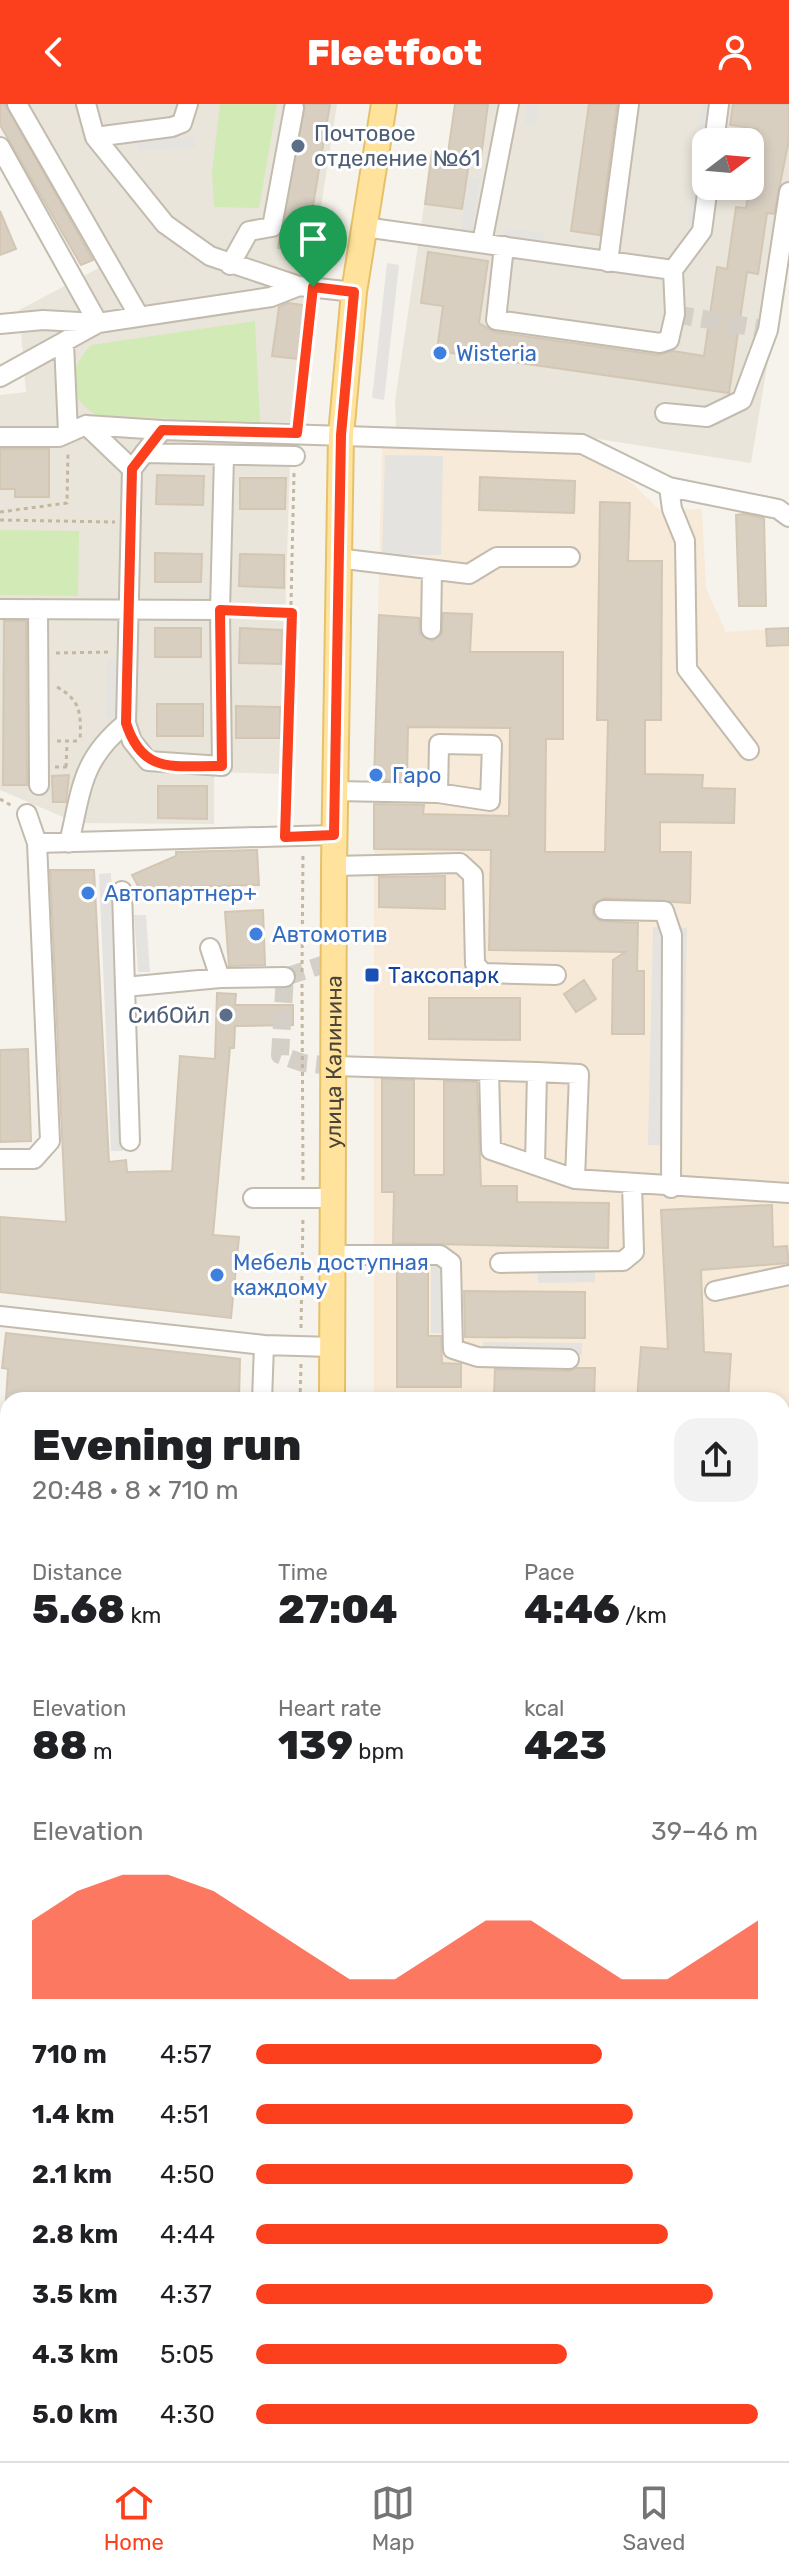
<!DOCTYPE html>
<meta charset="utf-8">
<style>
:root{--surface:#fff;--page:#f2f2f2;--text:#202124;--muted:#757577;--line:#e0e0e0;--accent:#fc3f1d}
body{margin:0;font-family:Rubik,sans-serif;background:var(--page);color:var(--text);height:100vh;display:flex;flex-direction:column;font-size:30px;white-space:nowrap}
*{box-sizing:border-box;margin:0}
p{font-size:26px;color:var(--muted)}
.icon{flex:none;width:44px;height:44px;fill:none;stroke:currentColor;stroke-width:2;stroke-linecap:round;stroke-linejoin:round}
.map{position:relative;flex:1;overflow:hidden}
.sheet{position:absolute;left:0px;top:1288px;width:790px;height:1070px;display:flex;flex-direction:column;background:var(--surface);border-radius:24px 24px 0 0;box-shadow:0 4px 12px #0003}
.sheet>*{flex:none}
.needle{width:52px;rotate:74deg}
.buttons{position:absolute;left:692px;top:24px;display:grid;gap:16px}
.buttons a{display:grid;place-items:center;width:72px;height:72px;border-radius:16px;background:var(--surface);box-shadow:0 4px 12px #0003;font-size:40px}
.pin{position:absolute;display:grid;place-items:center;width:68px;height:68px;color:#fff;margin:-82px -34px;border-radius:50% 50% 50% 0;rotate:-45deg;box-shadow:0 0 8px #0007}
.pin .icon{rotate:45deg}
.round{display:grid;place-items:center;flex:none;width:84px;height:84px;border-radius:24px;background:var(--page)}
.overview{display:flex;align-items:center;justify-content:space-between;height:136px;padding:0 32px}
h1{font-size:44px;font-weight:800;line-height:60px}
.metrics{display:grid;grid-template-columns:repeat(3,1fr);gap:12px;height:136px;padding:8px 32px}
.metrics div{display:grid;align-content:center}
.metrics b{font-size:40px;font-weight:800}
.metrics small{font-size:22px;font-weight:400}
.metrics p{font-size:22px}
.chart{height:224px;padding:16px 32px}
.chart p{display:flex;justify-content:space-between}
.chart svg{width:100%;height:144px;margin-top:8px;fill:var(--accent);opacity:.7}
ul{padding:0 32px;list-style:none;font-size:26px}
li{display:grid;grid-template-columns:128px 96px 1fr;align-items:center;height:60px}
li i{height:20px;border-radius:10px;background:var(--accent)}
header{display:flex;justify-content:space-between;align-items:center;height:104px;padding:0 32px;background:var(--accent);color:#fff;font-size:36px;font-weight:800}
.dock{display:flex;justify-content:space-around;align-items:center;height:112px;border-top:2px solid var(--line);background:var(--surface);font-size:22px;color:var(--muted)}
.dock a{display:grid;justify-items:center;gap:4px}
.dock .selected{color:var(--accent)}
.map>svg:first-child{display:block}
</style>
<header><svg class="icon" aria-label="back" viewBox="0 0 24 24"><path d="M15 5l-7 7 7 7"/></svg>Fleetfoot<svg class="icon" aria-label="person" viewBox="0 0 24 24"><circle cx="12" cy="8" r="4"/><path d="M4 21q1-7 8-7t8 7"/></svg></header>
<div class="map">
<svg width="789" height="2357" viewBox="0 0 789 2357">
<rect width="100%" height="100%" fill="#f6f3ec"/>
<path fill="#eae5da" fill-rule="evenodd" d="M26 0H337L312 160 291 329 280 670 214 668V720L77 719 0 686V291L26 288 19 206 114 156Z
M455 0H789V129L751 359 579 332 396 323 395 297 432 47 448 48ZM706 38H750V82H706Z
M789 1677V1892L782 1887V1687Z
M782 2030 789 2035V2357H626L624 2350H782Z"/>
<path fill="#f7ead8" d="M382 343 575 346 632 379 660 406 702 405 706 484 726 528 789 524V1533L782 1534V1296H374V680Z"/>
<path fill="#d2eab5" d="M220 0H277L259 104 214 103 212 68Z
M255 217 260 319 97 311C65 294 68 265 91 241Z
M0 426 79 427 78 492 0 491Z"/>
<path fill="#e5e3e0" d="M527 0H539L537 21 525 20Z
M702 0H714L706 38 698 122 687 121Z
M195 32V44L138 47 137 36Z
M468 73 480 74 472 131 460 129Z
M506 124 544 129 543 141 504 136Z
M387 159 399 161 384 296 372 294Z
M385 351 443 352 441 451H382Z
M107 556 119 557 118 614H106Z
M111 769 123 1047H111L99 770Z
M134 811H146L150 868H138Z
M653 823 687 824 682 1042 648 1041Z
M431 1159H443V1229H431Z
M595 1166V1178L538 1179V1167Z
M483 1238 582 1239V1251L483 1250Z
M655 2350H735L737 2357H657Z"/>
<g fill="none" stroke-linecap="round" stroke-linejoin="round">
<path stroke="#a9d4f2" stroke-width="30" d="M782 1590 789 1591
M617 2350V2357"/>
</g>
<path fill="#d8cfc1" stroke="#d3c7b4" stroke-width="2" d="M0 0H5L93 156 81 161 0 21Z
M305 0H330L305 149 278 144Z
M455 0H488L481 53 470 52 462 105 425 100 432 47 448 49Z
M589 0H617L600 131 571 127Z
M733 0H789V36L774 110 767 109 758 170 747 168 729 289 437 247 443 202 421 199 428 148 488 157 479 219 494 228 658 251 673 247 704 252 717 163 727 165 736 103 746 104 758 25 730 21Z
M0 107 16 145 0 151Z
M288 199 304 201 298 255 272 252 279 203Z
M0 345H49V393H15V385H0Z
M157 371 204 372 203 401 156 400Z
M480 373 575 377 574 409 479 406Z
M240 374H286L285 405H240Z
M600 398 630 399 628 457H662L661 616H645V670L703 671 702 684 735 685 734 719 660 718V748H691L690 799 604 794 593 801V811L599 817 638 819 637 867H644V930H612L613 856 625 848 489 846 491 746 374 745V700L424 701 423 710 509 712 510 624 408 623 407 676H374L379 511 419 514 420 530 432 537 442 530 443 509 472 510 470 548H563V635H546L545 748H605L608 616H597Z
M744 410 764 414 766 502H739L736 411Z
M155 449 202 450 201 478H155Z
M240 450 284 451V484L239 482Z
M4 517H26L27 681H3Z
M155 524H201V553H155Z
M240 524 282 526 281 560 239 559Z
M789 524V541L767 542 766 525Z
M157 600H203V632H157Z
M236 602 280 603V634H236Z
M69 671 66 698H53L52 672Z
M158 682H207V715L158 714Z
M257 746 259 781 183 783 145 795 132 771 176 752V748Z
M50 766H94L109 1058 126 1056 127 1068 172 1067 180 952 215 955 217 889 236 890 235 901H293V921L235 922 234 944H230L213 1131 239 1133 231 1214 0 1188V1113L66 1118Z
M445 772V805L379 803V773Z
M263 806 265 861 229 862 225 808Z
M584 876 596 895 576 908 564 890Z
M429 894H520V936L429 935Z
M28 945 31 1037 0 1038V946Z
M382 975 414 976V1071H444V977L477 978 481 1082H517V1098L609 1099 608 1144 393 1139 394 1088H382Z
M772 1101 773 1143 787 1142 789 1159 701 1166 704 1248 731 1250 728 1296H637L641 1243 668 1245 661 1106Z
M397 1163H428V1232H441L442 1259 461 1260V1283H397Z
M464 1187 585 1188V1234L465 1233Z
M6 1229 240 1255 239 1296H6L8 1265 2 1264Z
M577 1264H595L594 1296 494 1293 495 1265 569 1267Z"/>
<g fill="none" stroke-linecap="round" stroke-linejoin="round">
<path stroke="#d4d0c8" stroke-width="18" stroke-dasharray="18 9" stroke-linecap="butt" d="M675 210 768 226
M334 962 303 959 280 951 285 873 334 857"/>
<defs>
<path id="minor" d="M17 0 139 212
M86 0 95 33 165 120 210 152 299 182 354 188
M95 33 172 23 182 19 188 0
M714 38 719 0
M0 43 98 219 271 193 299 182
M364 123 673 166
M482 139 509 0
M504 142 496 216 660 239 669 236 675 210 673 166 702 127 708 82
M608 158 629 0
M230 161 249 127 272 123 294 4
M0 220 43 216 97 219
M64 239 68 329
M0 273 98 219
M665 309 707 313 742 296 768 226 789 88
M86 321 162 326
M0 333H59L86 321 132 365
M144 349 295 352
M224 352 220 506 222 662 148 657 132 637 126 619 132 365 162 326 582 340 669 383 672 405 685 437 687 565 749 646
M669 383 778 405 789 413
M337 454 469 470 497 453H570
M0 505 220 506
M38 505 39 681
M431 525 432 467
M335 687 438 689 490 697 492 641 439 640 438 689
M27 710 37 739
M69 739C82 684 81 656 126 619
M334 762 460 759 473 771 475 860 483 869 556 871
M122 787 125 883
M604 806 664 807 672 831 671 1084
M210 844 220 874
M334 962 537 968 535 1061
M489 967 491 1046 575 1075 789 1089
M537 968 579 970 575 1075
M130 1037 125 883 220 874 285 873
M0 1055H34L50 1037 37 739 334 731
M253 1094H335
M334 1151H440L451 1159 453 1245 478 1253 569 1255
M500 1159 623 1157 634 1148 632 1080
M715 1187 789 1171
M0 1212 264 1241 332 1243
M262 1296 264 1241
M782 1357 789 1335
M0 1526 8 1578
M782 1708 789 1698
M782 1860 789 1851
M0 2105 8 2145
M782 2122 789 2127
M782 2255 789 2246
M782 2336 789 2356
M50 2350 51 2357
M415 2350V2357
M514 2350 516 2357"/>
<g id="major">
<path id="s1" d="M332 1296 334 762 341 331 354 188 384 0"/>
<path d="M782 1932 789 1938"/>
</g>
</defs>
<use href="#minor" stroke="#c2bbae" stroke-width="22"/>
<use href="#major" stroke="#e6c16a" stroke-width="28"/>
<path stroke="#c4b79f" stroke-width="3" stroke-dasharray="4 4" stroke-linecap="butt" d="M299 313 311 201
M0 408 67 399 68 347
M0 416 115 418
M235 507 292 509
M56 549 112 548
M57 583C82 597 81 611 80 637
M57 637H81
M55 663H71
M66 663 67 639
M0 695 14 703
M286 717 294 369
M302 868 303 748
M302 880 303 1076
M301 1224 303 1112
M300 1296 301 1260
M782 1986 789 1992
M578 2350 580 2357"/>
<use href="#minor" stroke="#fff" stroke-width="18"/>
<use href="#major" stroke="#ffe39c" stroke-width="24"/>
<defs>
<path id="rail" d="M0 2297 8 2339"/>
</defs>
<use href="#rail" stroke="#9a9a9a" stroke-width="8"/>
<use href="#rail" stroke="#fff" stroke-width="5" stroke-dasharray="15" stroke-linecap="butt"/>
</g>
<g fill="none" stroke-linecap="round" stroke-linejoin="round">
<defs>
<path id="route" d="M313 183 354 188 341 331 334 731 285 733 292 509 220 506 222 662C175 661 143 672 126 619L132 365 162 326 297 329Z"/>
</defs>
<use href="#route" stroke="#fff" stroke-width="16"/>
<use href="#route" stroke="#fc3f1d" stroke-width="10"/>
</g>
<g fill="#5c6f8a" stroke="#fff" stroke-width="3">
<circle cx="298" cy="42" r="8"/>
<circle cx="226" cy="911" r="8"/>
</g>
<g fill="#3f7fe0" stroke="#fff" stroke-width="3">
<circle cx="440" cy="249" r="8"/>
<circle cx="376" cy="671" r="8"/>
<circle cx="88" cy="789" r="8"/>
<circle cx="256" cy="830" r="8"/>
<circle cx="217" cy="1171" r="8"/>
</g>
<rect fill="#1a4fb4" stroke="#fff" stroke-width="3" x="364" y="863" width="16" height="16" rx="4"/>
<g text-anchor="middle" stroke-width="6" stroke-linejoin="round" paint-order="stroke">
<g font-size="22" fill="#4e5e75" stroke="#fff" text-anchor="start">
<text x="314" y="37">Почтовое<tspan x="314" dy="25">отделение №61</tspan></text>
<text x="210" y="919" text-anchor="end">СибОйл</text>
</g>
<g font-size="22" fill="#366cbe" stroke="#fff" text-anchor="start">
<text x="456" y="257">Wisteria</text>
<text x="392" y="679">Гаро</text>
<text x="104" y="797">Автопартнер+</text>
<text x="272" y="838">Автомотив</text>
<text x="233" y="1166">Мебель доступная<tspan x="233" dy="25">каждому</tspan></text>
</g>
<g font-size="22" fill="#164399" stroke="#fff" text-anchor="start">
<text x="388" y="879">Таксопарк</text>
</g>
<g font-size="22" fill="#4b4439" stroke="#fff">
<text dy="8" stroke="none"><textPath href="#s1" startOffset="338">улица Калинина</textPath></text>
</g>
</g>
</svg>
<div class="buttons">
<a><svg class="needle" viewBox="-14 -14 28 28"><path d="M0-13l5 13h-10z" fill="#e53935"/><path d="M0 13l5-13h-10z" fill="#757577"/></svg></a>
</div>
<div class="pin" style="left:313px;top:183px;background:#1e9e55"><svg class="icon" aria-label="arrive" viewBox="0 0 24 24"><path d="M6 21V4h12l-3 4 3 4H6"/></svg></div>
<section class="sheet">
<div class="overview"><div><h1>Evening run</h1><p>20:48 · 8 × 710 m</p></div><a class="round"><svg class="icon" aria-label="share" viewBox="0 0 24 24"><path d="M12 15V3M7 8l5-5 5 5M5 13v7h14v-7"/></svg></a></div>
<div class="metrics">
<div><p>Distance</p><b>5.68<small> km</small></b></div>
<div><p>Time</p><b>27:04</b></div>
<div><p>Pace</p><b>4:46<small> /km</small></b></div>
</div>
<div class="metrics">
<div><p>Elevation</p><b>88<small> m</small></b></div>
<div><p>Heart rate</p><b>139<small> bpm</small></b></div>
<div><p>kcal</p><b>423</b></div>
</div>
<div class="chart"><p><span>Elevation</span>39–46 m</p>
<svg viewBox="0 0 160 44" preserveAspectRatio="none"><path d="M0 44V20L10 11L20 6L30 6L40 11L50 20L60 29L70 38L80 38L90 29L100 20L110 20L120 29L130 38L140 38L150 29L160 20V44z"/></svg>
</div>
<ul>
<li><b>710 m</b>4:57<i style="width:69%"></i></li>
<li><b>1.4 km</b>4:51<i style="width:75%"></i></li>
<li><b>2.1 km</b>4:50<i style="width:75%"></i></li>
<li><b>2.8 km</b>4:44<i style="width:82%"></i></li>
<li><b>3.5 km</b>4:37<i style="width:91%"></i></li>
<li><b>4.3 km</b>5:05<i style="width:62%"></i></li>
<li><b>5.0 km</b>4:30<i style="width:100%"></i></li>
</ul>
</section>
</div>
<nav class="dock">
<a class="selected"><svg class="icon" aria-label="home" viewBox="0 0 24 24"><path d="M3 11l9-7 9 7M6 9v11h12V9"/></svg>Home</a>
<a><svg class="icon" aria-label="map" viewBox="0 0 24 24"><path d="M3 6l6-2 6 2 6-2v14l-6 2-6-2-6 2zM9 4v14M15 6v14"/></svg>Map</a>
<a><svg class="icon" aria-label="saved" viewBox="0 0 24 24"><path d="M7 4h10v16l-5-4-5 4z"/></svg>Saved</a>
</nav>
